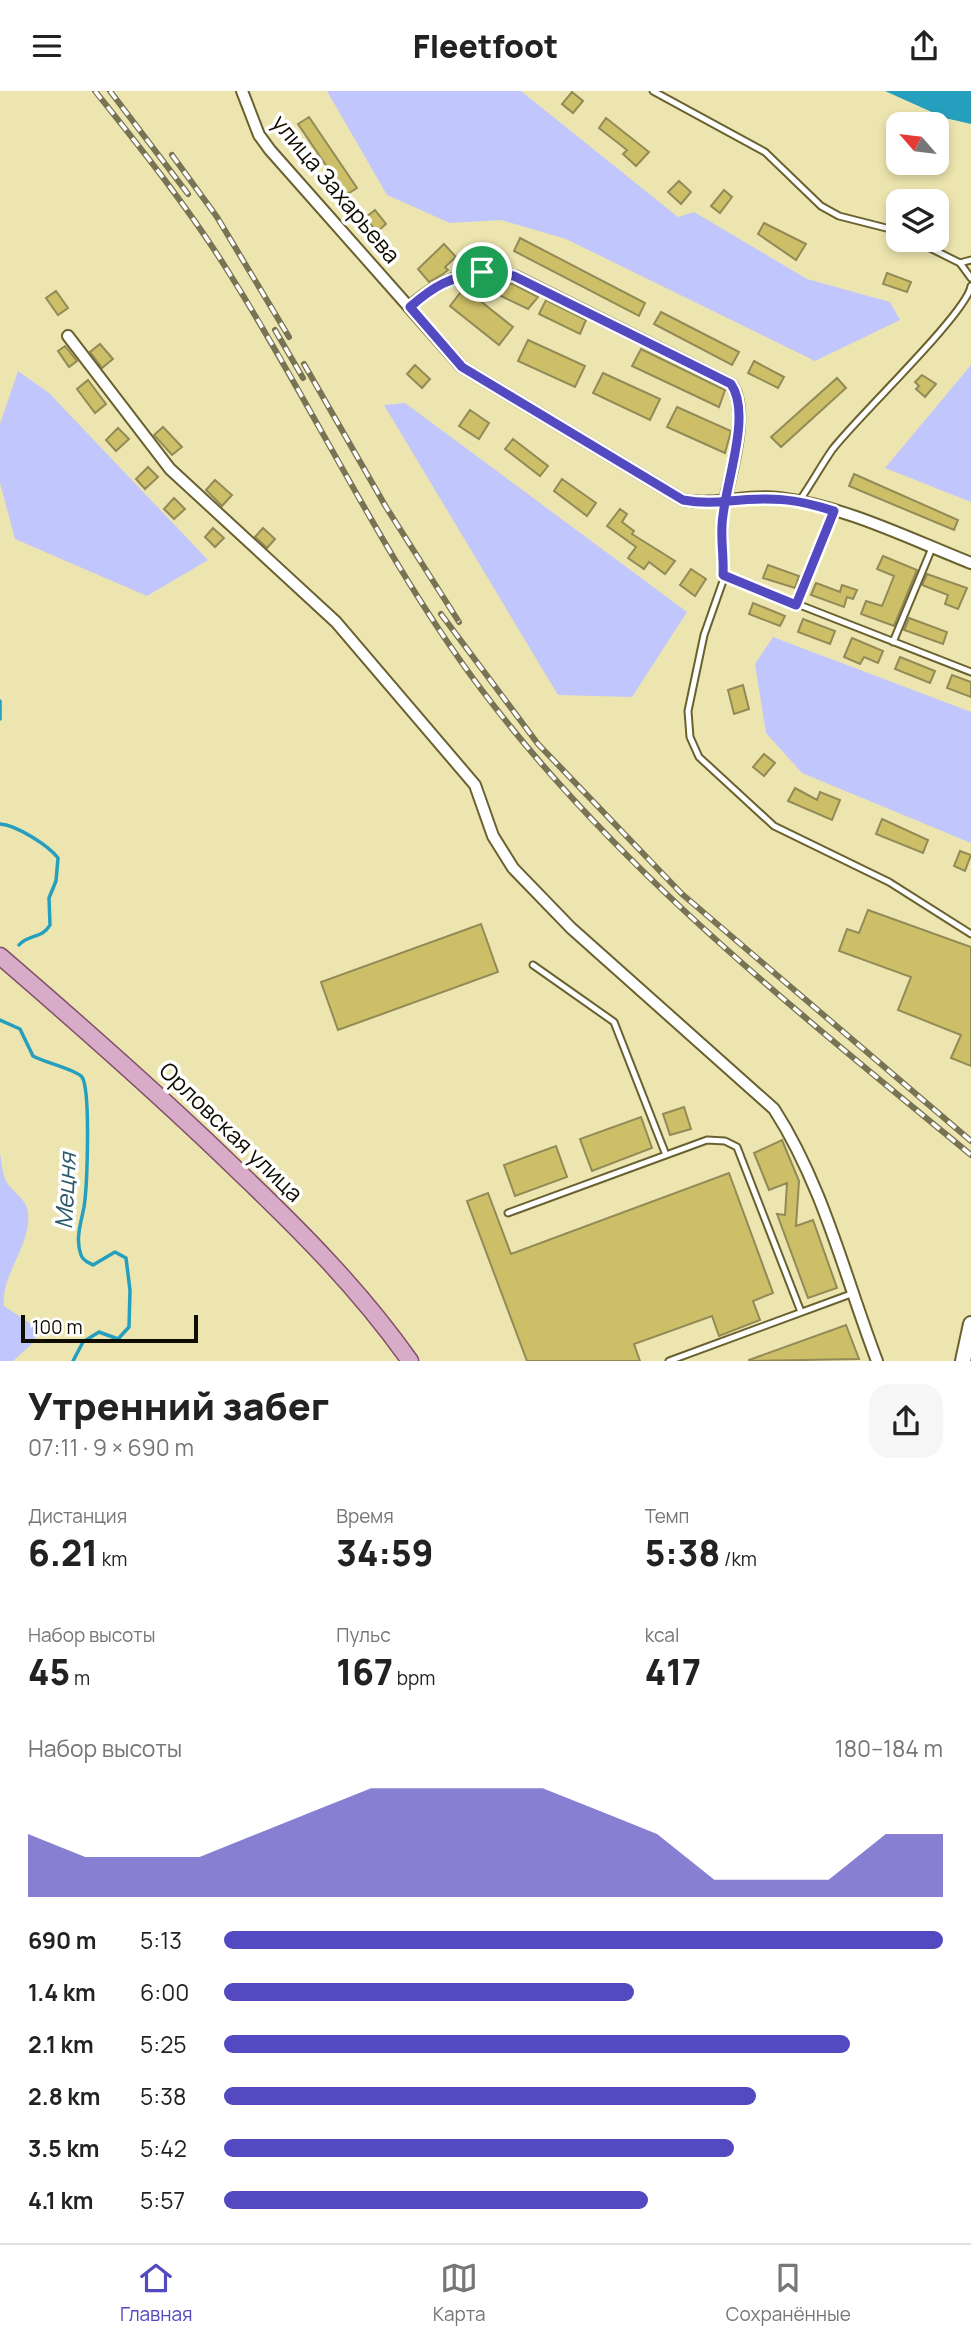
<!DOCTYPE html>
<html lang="ru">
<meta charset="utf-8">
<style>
:root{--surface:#fff;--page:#f6f6f6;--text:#222;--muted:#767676;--line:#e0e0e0;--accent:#5349c0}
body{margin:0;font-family:Manrope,sans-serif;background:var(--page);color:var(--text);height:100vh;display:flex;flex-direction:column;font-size:26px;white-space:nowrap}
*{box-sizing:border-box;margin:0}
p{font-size:23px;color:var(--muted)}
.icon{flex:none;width:38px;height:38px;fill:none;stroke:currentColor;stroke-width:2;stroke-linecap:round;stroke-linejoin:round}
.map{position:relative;height:1270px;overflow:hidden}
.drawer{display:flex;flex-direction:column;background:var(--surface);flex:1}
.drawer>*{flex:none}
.needle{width:46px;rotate:298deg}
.buttons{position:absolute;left:886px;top:21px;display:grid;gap:14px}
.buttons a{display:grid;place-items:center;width:63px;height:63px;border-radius:14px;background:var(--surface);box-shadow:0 4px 10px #0003;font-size:35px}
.scale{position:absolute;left:21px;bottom:18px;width:177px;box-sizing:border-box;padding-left:7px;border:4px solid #0f0c00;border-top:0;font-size:19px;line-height:24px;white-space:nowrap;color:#0f0c00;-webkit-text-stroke:5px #fff;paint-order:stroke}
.pin{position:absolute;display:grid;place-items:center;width:60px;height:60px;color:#fff;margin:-30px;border:4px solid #fff;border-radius:50%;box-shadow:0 2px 7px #0007}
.round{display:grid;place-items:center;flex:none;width:74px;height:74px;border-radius:21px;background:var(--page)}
.summary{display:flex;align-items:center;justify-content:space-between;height:119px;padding:0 28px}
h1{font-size:38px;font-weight:800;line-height:52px}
.metrics{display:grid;grid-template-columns:repeat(3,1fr);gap:10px;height:119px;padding:7px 28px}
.metrics div{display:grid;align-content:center}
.metrics b{font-size:35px;font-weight:800}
.metrics small{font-size:19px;font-weight:400}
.metrics p{font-size:19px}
.chart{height:196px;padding:14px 28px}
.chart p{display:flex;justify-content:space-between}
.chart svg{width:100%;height:126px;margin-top:7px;fill:var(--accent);opacity:.7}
ul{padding:0 28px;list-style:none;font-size:23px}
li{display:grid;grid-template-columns:112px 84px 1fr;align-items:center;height:52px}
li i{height:18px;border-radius:9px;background:var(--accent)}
header{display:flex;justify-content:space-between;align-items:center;height:91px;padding:0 28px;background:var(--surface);font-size:32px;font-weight:800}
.dock{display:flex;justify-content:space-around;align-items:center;height:98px;border-top:2px solid var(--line);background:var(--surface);font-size:19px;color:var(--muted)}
.dock a{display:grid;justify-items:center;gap:4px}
.dock .active{color:var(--accent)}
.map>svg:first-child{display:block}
</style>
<header><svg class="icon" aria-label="menu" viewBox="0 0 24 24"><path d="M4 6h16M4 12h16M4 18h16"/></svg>Fleetfoot<svg class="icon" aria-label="share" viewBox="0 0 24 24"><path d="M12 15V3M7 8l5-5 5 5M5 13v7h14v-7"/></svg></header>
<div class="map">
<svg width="971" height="1270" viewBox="0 0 971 1270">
<rect width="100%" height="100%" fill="#ede5af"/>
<path fill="#c1c6fc" d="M327 0H521L678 126 694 121 807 188 890 211 900 229 815 270 566 148 501 129 450 132 387 104Z
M971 274V411L885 377Z
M18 280 49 302 208 469 147 505 15 448 0 392V333Z
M405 312 687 521 632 606 558 604 384 314Z
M773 546 971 621V752L802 682 766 642 755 573Z
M0 1063C2 1071 2 1082 6 1090 12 1101 26 1107 28 1121 32 1154 0 1185 4 1215L37 1237 34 1251 13 1270H0Z"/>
<path fill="#269fbf" d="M885 0H971V33L945 27Z"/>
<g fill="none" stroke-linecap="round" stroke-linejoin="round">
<path stroke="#269fbf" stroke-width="3.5" d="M0 610V628
M0 733C16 734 48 754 58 767L56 790 49 807 50 834C42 848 28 843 19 854
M0 929 20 938 33 965C43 971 77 979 82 986 91 1000 87 1097 84 1116 81 1132 75 1148 81 1164 83 1170 88 1171 93 1174L115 1161 126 1167 130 1199 129 1236 118 1248 99 1241 83 1251 73 1270"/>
</g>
<path fill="#ccbf67" stroke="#928a57" stroke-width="2" d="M572 1 583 10 573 22 562 13Z
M309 26 357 97 346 104 298 33Z
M606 27 649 61 636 75 623 63 627 59 599 37Z
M679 90 691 101 681 113 668 101Z
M724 99 732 106 720 122 711 115Z
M375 119 386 133 377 141 365 127Z
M764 132 806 153 796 169 758 143Z
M520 147 645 212 639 225 514 160Z
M444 153 456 166 445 176 448 179 443 183 429 191 418 178Z
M887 182 911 191 907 201 883 193Z
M505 192 513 193 538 206 528 218 499 204Z
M464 197 513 236 499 254 450 215Z
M56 200 68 217 58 224 46 207Z
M546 209 586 229 580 243 539 223Z
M661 221 739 261 732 274 654 233Z
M528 249 585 275 575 296 518 270Z
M100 253 113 268 102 277 90 261Z
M65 255 77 270 69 276 58 260Z
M641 258 725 299 719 316 632 275Z
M754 270 784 286 778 297 748 282Z
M415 274 430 288 422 297 407 283Z
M603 282 660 308 650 329 593 302Z
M922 284 936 293 925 306 916 298 919 295 915 291Z
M837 287 846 297 781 356 771 346Z
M88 289 106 313 95 322 77 298Z
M677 316 731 340 725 362 667 336Z
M470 319 489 332 479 348 459 335Z
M163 336 182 356 172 364 154 344Z
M118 337 129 348 116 360 106 349Z
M513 348 548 375 540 385 505 358Z
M148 376 158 386 145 398 136 388Z
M854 383 958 429 954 439 849 395Z
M562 388 596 412 587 425 554 400Z
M215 389 232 404 222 415 206 399Z
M174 407 185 418 174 428 164 418Z
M620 418 627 423 622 431 634 440 632 443 675 470 665 483 649 471 644 478 628 467 636 456 607 435Z
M213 437 224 447 215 456 205 446Z
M263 437 275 448 267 457 255 446Z
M883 465 917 479 894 535 861 523 866 510 882 515 894 485 877 478Z
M768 474 799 485 795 497 763 487Z
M691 478 706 488 695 505 680 494Z
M927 483 967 497 958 518 945 513 948 504 922 494Z
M816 492 840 501 842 494 857 499 853 508 847 506 844 516 811 504Z
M753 512 785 525 780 535 749 523Z
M909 527 947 541 943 553 904 539Z
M803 528 835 540 830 553 798 541Z
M852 547 883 560 878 572 864 566 860 573 844 566Z
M900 566 935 580 930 592 895 578Z
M952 584 971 591V606L947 597Z
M743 594 749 618 734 623 728 599Z
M764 663 775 672 764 685 753 676Z
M795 697 817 709 820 701 840 709 832 729 788 710Z
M882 728 928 749 923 762 876 743Z
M960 760 971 764 965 780 954 775Z
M868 819 971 856V975L951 967 961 944 898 919 911 886 839 860 847 838 859 842Z
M481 833 498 881 338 939 321 891Z
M684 1016 691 1038 670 1044 663 1023Z
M641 1026 652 1057 592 1080 580 1048Z
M782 1049 799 1090 796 1135 813 1129 837 1197 808 1207 777 1123 785 1124 787 1092 769 1099 754 1062Z
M556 1055 567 1086 515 1105 504 1074Z
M729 1082 773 1202 753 1210 760 1229 719 1245 712 1225 634 1253 640 1270H527L467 1110 488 1102 511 1163Z
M846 1234 859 1268 749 1270V1269Z"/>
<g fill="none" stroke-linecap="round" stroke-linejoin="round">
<defs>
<path id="lane" d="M653 0 765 61 821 115 839 125 898 140
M914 149 960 172 971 169
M960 172 971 187
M800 409C811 393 821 375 832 359 856 327 967 222 971 195
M725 410 723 490 704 544 688 620 690 646 699 666 774 735 889 791 971 843
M723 484 971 581
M796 514 833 420
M893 551 932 457
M533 874 614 931 666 1064
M508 1122 707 1049 725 1050 737 1056 801 1221
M669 1270 851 1203"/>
<path id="street" d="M242 0 259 44 270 59 462 276 683 409C715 415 747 403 779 407 845 415 910 448 971 472
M409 216C446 184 467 179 515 185L731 293C750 319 731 380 725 410
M68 245 170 378 336 531 475 694 493 745 513 777 571 837 774 1018C823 1094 845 1186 877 1270"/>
<path id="secondary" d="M963 1270 971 1233"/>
<path id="primary" d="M0 865C80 934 160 1004 236 1078 300 1139 359 1198 410 1270"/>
</defs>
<use href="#lane" stroke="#69612f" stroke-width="9"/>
<use href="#street" stroke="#69612f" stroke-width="14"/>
<use href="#secondary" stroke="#69612f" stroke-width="18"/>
<use href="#primary" stroke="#81506b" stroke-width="19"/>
<use href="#lane" stroke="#fff" stroke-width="5"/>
<use href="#street" stroke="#fff" stroke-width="10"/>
<use href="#secondary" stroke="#fff" stroke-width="14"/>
<use href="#primary" stroke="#d8acc8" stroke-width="16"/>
<defs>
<path id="rail" d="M95 0C143 60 191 120 231 185 317 322 384 469 481 598 618 780 797 920 971 1064
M110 0 188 103
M172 64 217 126 289 246
M275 239 303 287
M304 273 386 416 459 531
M441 523 538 653 682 803 971 1050"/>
</defs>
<use href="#rail" stroke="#787353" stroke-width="6"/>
<use href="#rail" stroke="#fff" stroke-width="3.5" stroke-dasharray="10" stroke-linecap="butt"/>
</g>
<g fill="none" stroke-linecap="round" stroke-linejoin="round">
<defs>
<path id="route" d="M482 181 514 185 731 293C753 325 723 397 722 435 721 451 724 468 723 484L796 514 834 420C794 407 770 406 729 410 713 412 699 412 683 409L462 276 410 216C435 194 449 187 482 181"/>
</defs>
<use href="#route" stroke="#fff" stroke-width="14"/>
<use href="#route" stroke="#5349c0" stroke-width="9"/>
</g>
<g text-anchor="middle" stroke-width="7" stroke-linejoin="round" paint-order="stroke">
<g font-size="23" fill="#0f0c00" stroke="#fff">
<text transform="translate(336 98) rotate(50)" y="8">улица Захарьева</text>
<text transform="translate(231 1041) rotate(44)" y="8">Орловская улица</text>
</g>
<g font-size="24" font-style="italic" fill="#2a5967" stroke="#fff">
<text transform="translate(66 1100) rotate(-87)" y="8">Мецня</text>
</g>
</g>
</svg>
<div class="buttons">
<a><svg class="needle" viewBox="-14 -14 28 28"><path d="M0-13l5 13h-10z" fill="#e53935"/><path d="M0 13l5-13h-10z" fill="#767676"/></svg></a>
<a><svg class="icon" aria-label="layers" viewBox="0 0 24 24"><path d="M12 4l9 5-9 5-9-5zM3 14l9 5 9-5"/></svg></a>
</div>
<div class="scale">100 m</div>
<div class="pin" style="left:482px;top:181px;background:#1e9e55"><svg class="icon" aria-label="arrive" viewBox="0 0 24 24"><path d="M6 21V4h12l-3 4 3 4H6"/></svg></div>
</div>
<section class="drawer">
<div class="summary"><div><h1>Утренний забег</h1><p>07:11 · 9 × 690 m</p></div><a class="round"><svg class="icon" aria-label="share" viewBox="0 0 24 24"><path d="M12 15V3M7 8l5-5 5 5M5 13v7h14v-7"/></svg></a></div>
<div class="metrics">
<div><p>Дистанция</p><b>6.21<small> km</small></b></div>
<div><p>Время</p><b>34:59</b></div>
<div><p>Темп</p><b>5:38<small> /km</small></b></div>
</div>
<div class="metrics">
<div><p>Набор высоты</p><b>45<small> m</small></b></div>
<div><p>Пульс</p><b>167<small> bpm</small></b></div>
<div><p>kcal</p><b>417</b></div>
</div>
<div class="chart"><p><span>Набор высоты</span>180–184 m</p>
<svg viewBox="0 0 160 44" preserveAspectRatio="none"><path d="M0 44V22L10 30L20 30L30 30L40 22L50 14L60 6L70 6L80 6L90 6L100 14L110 22L120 38L130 38L140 38L150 22L160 22V44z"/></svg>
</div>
<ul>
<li><b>690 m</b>5:13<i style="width:100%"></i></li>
<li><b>1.4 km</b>6:00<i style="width:57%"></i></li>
<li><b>2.1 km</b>5:25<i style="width:87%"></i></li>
<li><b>2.8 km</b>5:38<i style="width:74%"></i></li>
<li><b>3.5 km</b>5:42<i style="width:71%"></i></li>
<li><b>4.1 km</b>5:57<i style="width:59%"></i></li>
</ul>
</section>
<nav class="dock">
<a class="active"><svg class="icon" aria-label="home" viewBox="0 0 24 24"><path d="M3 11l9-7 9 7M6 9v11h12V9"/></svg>Главная</a>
<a><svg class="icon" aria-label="map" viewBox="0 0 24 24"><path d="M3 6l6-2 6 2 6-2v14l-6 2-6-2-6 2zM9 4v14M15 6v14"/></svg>Карта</a>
<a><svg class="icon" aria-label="saved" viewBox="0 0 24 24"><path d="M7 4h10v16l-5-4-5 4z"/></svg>Сохранённые</a>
</nav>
